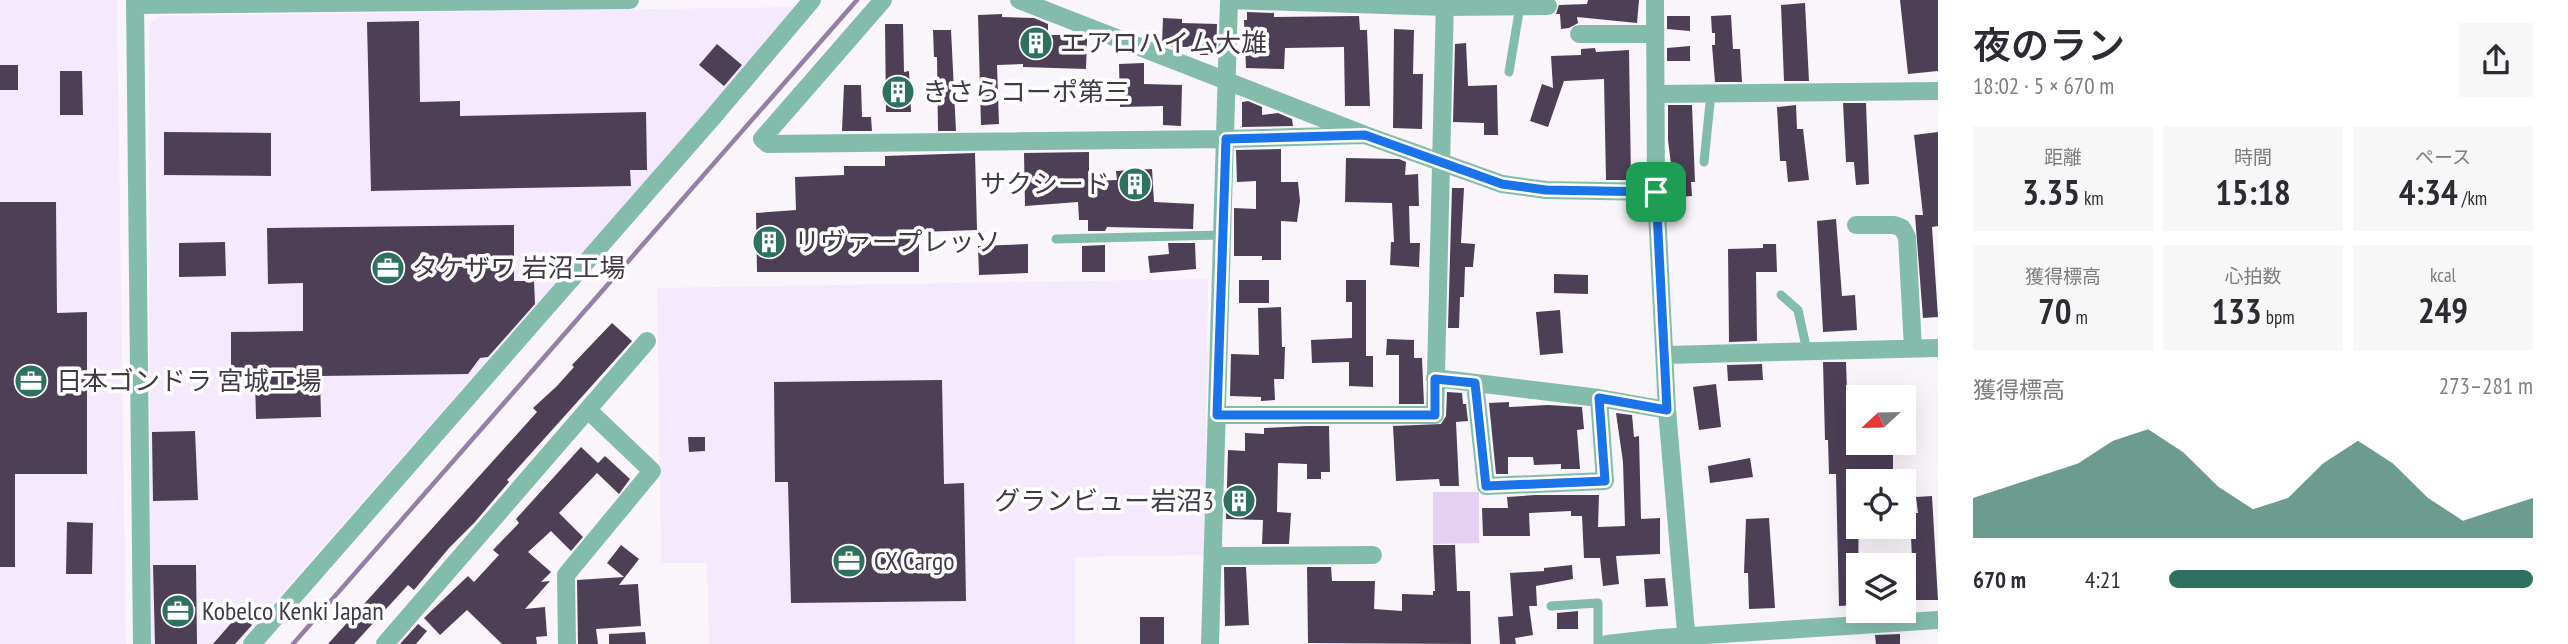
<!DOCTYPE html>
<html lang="ja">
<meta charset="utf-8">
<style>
:root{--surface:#fff;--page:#f7f7f7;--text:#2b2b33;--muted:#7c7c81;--accent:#2f7161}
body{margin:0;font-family:"PT Sans Narrow","Noto Sans JP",sans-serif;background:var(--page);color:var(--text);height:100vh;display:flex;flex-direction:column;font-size:26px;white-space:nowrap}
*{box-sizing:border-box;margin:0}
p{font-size:23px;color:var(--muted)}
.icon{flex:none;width:38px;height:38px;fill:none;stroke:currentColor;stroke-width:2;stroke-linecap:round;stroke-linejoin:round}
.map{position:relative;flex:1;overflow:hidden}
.details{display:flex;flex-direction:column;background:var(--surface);width:630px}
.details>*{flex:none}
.needle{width:46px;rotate:248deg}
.controls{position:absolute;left:1846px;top:385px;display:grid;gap:14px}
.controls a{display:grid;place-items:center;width:70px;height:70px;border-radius:0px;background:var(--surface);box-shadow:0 7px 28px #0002;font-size:35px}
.pin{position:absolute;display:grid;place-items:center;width:60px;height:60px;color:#fff;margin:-30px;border-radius:14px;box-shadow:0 4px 10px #0006}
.round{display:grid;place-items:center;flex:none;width:74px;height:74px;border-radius:0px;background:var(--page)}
.headline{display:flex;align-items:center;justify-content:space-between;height:119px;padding:0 35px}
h1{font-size:38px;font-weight:600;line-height:52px}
.metrics{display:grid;grid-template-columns:repeat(3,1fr);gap:10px;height:119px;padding:7px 35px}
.metrics div{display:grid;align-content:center;border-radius:0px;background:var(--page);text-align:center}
.metrics b{font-size:35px;font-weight:600}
.metrics small{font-size:19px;font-weight:400}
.metrics p{font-size:19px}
.chart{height:196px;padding:14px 35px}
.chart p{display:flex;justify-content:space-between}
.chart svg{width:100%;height:126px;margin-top:7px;fill:var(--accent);opacity:.7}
ul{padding:0 35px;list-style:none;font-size:23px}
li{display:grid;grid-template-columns:112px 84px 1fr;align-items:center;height:52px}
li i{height:18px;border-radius:9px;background:var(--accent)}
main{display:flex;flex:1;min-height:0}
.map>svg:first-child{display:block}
</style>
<main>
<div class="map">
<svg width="1938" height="644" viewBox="0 0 1938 644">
<rect width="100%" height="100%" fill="#f9f5fb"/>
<path fill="#f5e9fe" d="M0 0H117L126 644H0Z
M799 7 237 644H150L149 24 160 16Z
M1208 279 1204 555 1075 557V644H709L707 563H661L657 288Z"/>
<path fill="#e3d0f2" d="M1433 492H1479V543L1433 544Z"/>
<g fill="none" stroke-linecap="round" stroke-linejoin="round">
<path stroke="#957fa6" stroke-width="4.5" d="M293 644 857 0"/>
</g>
<path fill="#4c3f56" d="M1588 0H1639L1637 23 1577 17 1578 23 1569 28 1561 29 1560 14H1556L1559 5 1587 4Z
M1900 0H1938V71L1908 74Z
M1805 3 1809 81H1784L1781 5Z
M1247 12 1274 13V17L1359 16 1360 30H1367L1370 106H1345L1344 47 1285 48 1284 69 1246 68 1244 20H1247Z
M1002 14V17L1034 18 1048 24V35H1078L1087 39 1086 69 1023 67V64L997 65 999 124 981 125 978 15Z
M1731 15 1733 49H1740L1742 82H1715L1712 45H1715V33H1712L1711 16Z
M1667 16H1690V31L1667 29Z
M1163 18 1182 19V23L1217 24 1216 55H1200V47H1170L1162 44Z
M419 21 420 102 460 101V116L646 112 647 170H630L631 186 371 191 367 22Z
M885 24H903L904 72 909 71 911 112H886Z
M1394 29 1414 30 1413 74H1423L1422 129 1393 128Z
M933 30H951L956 131H938L937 57H934Z
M1466 43 1468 86 1497 85 1498 135H1484V123L1453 122 1455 44Z
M717 44 742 65 724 86 699 65Z
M1690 46V61H1667V48Z
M1595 48 1596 52 1629 50 1631 180H1606L1604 79 1564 81 1548 127 1530 121 1542 84 1553 88 1551 56 1581 55V49Z
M1144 63V84L1182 85 1181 126 1163 125V106L1120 107 1119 64Z
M0 65H18V90H0Z
M60 71H82L83 115H60Z
M844 85H861L862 117H871L872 131H842Z
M1248 101 1262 107V115L1278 113 1292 119 1293 126 1237 127H1242V102Z
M1843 103H1866L1869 184 1856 185 1854 162H1846Z
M1668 105H1692L1695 182H1691L1692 196 1675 197 1668 140Z
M1796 105 1797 129H1803L1809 180 1788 182 1786 161H1780L1777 107Z
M164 132 271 133V176L164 175Z
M1938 132V226L1932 227 1938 317 1923 318 1915 215H1923L1914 135Z
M1281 149V182H1298L1300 201 1297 222 1281 221V260H1262V256H1234V208L1256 209V181L1237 182 1236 150Z
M1089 152V181L1117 180 1116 171 1152 169 1154 202 1194 204 1193 229 1107 227 1105 231H1088V220H1079L1078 202 1025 206 1024 153Z
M975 153 977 230 919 232V272H757L756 213 796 210 795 177 844 175V166H885V156Z
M1346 158 1399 159 1406 162 1405 175 1418 174 1419 206H1409L1410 243H1420L1419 267 1390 265 1391 242H1394L1392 203 1345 202Z
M1452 188H1464L1461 243 1475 244 1473 267H1465L1464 297H1460L1459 328H1448Z
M0 202H56L57 313 87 312V474H15V567H0Z
M1836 219 1842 296 1855 295 1857 330 1823 332 1817 221Z
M514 225V281H534L535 304 488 357 480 358 468 374 320 376 321 417 256 419 255 377H231V332L303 331V283L268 284 267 228Z
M225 242 226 276 179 277V243Z
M1168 243H1195L1196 269 1150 273 1148 256 1169 254Z
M1028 244V273L979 275 978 246Z
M1763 244H1776L1777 272H1756L1757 341 1729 342 1728 249 1763 248Z
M1105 245V272H1082V246Z
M1554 274 1588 275V294L1554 293Z
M1239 280H1269V303H1239Z
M1346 280H1366V356H1373V387L1349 386V362L1312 363 1311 340 1352 338V302H1346Z
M1281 307 1282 347H1285L1284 379H1274L1275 400 1261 401V397L1230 396 1231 354 1259 355 1258 308Z
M1560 310 1563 353 1540 355 1536 312Z
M612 323 632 341 507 480 509 482 475 522 449 548 414 590 408 585 354 644H328L537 412 533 408 557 386 574 367 572 365Z
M1387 339 1414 340V358H1422L1424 404H1399V355H1386Z
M1823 362H1846L1849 450 1893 453V473H1859L1858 605 1839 606 1836 474H1829L1828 440H1825Z
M1762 364 1763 380 1728 381 1727 365Z
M942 380 944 484 964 483 966 601 791 603 788 482H775L774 382Z
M1716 384 1721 427 1699 430 1693 387Z
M1447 392 1462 393 1463 404H1466L1468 421 1456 422 1459 486H1440L1439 479 1396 481 1393 426 1441 424 1446 416Z
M1509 402V407L1548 405 1582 407 1584 429 1577 430 1580 469H1561V464L1534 465 1533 457H1508V474H1496L1489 403Z
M1616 413 1632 415 1634 437 1639 436 1641 519 1660 518V554L1616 556 1619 584 1603 586 1600 558H1584L1582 516H1571V511L1529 513 1530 536H1483L1482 508H1508L1507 497 1535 495H1599L1598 527 1625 526 1623 462Z
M1307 426H1329L1330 472H1321V479H1307V464L1278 463 1277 512 1291 513 1289 544H1262L1263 520 1226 519 1228 450 1245 451V433L1264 434V428Z
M195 431 198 500 153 501 152 432Z
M688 437H705V451L689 452Z
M581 447 598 463 605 456 630 479 619 494 597 473 559 513 583 537 571 551 551 531 528 552 551 572 541 582 550 581 525 609 545 607 547 636 536 637 537 644H502L467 610 440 635 424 618 468 576 474 582 499 555 493 550 519 523 516 519Z
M1750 458 1753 477 1710 483 1708 466Z
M1932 496 1938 600H1916V574L1904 575V560L1912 559 1910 513H1918L1916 497Z
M1769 518 1775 608 1749 609 1748 573H1744L1746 519Z
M67 522 93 523 92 574H66Z
M621 545 639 559 619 585 638 584 641 626 596 629 598 644H578L577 580 624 577 607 563Z
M1433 545H1455L1457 591H1470L1471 644 1308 643 1307 567H1331L1332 581H1375L1374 609 1402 611V594L1433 595V591H1435Z
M153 565H196L197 644H155Z
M1572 565 1573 579 1536 586 1537 606H1529L1533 635 1515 638 1516 644H1500L1498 617 1513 616 1510 573 1544 571V568Z
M1224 567H1246L1249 625 1225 626Z
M1665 578 1668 606 1646 607 1644 579Z
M1578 611V629H1557V613Z
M239 614 252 625 235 644H213Z
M1140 617H1164V644H1140Z
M418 624 427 631 416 644H400Z
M645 632 646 644H609V634Z
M1900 634V644H1876L1875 635Z"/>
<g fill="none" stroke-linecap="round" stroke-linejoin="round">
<path stroke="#84bcac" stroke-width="9" d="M1509 72 1520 6
M1704 162 1711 93
M1056 239 1222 235
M1781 295 1798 310 1807 351
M1551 606 1598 603V644"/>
<path stroke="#84bcac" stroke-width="18" d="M135 0 142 644
M883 0 762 139 768 144 1226 139 1365 135
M1019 0 1365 135 1502 184 1546 190 1656 192
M1229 0 1445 7 1548 6
M1655 0 1656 192 1667 410 1687 644
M135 5 630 0
M1579 34H1655
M1656 94 1938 91
M1856 225H1894L1902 228 1907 237 1913 348
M1666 355 1938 348
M1435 378 1599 398 1667 410
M1475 383 1486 486 1605 481 1599 398
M1218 415H1435L1445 0
M1213 556 1373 555
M252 644 713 117 812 0
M385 644 647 341
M567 644 566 575 652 471 588 410
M1210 644 1229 0
M1607 644 1660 638 1938 620"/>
</g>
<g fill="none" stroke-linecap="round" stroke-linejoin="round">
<defs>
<path id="route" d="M1365 135 1502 184 1546 190 1656 192 1667 410 1599 398 1605 481 1486 486 1475 383 1435 379V415H1217L1226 139Z"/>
</defs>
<use href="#route" stroke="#fff" stroke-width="14"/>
<use href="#route" stroke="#1a73e8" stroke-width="9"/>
</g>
<defs>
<symbol id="building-disc" viewBox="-11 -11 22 22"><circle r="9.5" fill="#2f7161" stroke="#fff"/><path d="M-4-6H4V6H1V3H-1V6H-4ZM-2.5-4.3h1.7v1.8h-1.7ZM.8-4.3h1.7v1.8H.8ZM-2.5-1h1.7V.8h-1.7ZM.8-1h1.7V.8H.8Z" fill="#fff"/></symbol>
<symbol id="office-disc" viewBox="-11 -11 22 22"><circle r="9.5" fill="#2f7161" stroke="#fff"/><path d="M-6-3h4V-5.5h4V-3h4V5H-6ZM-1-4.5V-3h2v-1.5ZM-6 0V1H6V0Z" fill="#fff"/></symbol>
</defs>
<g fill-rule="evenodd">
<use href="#building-disc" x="1017" y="24" width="38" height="38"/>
<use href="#building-disc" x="879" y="73" width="38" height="38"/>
<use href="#building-disc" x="1116" y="165" width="38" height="38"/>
<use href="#building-disc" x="750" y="223" width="38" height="38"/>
<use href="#office-disc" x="369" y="249" width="38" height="38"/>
<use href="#office-disc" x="12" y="362" width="38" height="38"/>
<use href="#building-disc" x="1220" y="482" width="38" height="38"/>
<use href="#office-disc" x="830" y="542" width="38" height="38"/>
<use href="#office-disc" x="159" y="592" width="38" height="38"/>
</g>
<g text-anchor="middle" stroke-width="7" stroke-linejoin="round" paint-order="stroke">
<g font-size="26" fill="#403a45" stroke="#fff" text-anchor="start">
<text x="1060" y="52">エアロハイム大雄</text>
<text x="922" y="101">きさらコーポ第三</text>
<text x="1110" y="193" text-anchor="end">サクシード</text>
<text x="794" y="251">リヴァープレッソ</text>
<text x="412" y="277">タケザワ 岩沼工場</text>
<text x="56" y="390">日本ゴンドラ 宮城工場</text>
<text x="1214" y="510" text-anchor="end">グランビュー岩沼3</text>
<text x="874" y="570">CX Cargo</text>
<text x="202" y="620">Kobelco Kenki Japan</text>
</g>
</g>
</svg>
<div class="controls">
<a><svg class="needle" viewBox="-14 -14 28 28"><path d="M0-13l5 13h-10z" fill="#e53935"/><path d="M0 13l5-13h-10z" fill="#7c7c81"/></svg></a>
<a><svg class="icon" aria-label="locate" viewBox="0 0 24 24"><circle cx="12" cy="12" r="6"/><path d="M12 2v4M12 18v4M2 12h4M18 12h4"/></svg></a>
<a><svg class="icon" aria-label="layers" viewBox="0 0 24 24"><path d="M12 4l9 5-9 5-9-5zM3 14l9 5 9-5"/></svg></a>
</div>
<div class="pin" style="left:1656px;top:192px;background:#1e9e55"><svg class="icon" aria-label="arrive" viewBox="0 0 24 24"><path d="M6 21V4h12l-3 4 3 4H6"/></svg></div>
</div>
<section class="details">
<div class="headline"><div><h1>夜のラン</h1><p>18:02 · 5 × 670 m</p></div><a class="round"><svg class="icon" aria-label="share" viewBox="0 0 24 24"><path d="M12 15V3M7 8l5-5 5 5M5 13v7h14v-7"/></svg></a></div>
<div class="metrics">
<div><p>距離</p><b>3.35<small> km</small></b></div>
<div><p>時間</p><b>15:18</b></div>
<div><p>ペース</p><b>4:34<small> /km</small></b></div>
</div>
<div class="metrics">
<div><p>獲得標高</p><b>70<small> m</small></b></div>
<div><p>心拍数</p><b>133<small> bpm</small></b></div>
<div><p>kcal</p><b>249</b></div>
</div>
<div class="chart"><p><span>獲得標高</span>273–281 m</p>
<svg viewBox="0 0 160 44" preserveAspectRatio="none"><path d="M0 44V30L10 26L20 22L30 18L40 10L50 6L60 14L70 26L80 34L90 30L100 18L110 10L120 18L130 30L140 38L150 34L160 30V44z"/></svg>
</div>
<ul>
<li><b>670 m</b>4:21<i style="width:100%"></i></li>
</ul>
</section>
</main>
